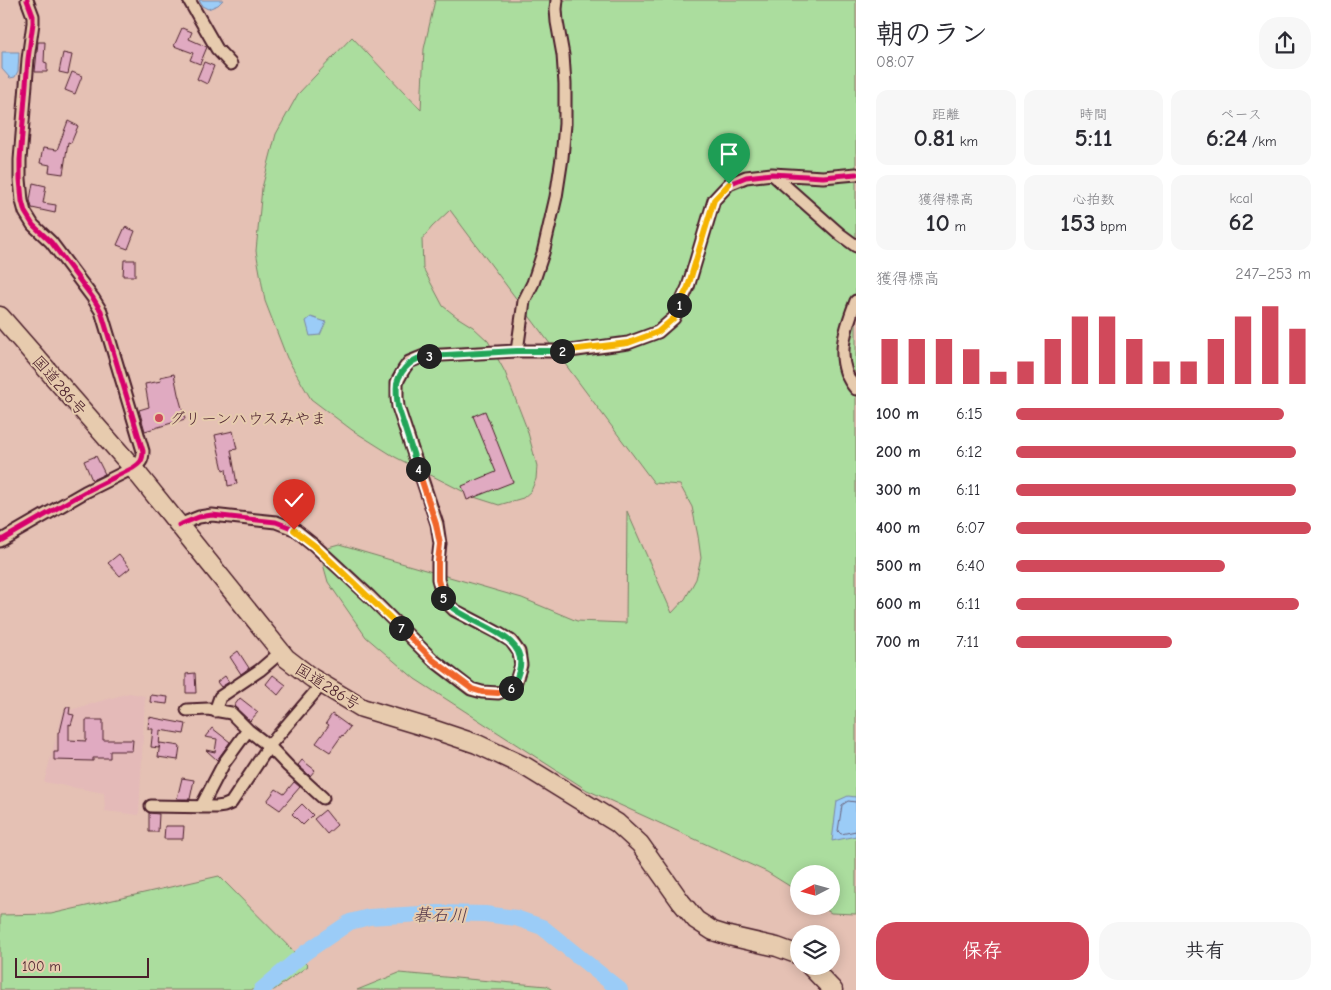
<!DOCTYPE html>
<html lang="ja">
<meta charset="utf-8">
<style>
:root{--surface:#fff;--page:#f7f7f7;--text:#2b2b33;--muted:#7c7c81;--accent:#d1495b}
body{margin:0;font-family:"Comic Neue","Klee One",sans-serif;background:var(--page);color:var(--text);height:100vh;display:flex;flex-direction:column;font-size:19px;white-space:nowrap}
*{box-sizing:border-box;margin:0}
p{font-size:16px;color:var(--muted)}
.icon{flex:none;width:28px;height:28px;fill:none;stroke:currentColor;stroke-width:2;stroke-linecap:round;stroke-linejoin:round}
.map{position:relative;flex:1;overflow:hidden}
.details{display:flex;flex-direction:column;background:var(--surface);width:475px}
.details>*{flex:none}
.needle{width:32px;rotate:264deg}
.tools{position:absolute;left:790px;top:865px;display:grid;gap:10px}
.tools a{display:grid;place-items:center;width:50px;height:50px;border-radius:50%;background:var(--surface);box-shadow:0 2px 12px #0003;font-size:25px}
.scale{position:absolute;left:15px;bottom:12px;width:134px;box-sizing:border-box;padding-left:5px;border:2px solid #4a1f2b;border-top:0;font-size:14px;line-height:18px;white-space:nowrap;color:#4a1f2b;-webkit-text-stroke:4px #e7cbae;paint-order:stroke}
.pin{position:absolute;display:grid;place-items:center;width:42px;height:42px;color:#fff;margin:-51px -21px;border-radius:50% 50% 50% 0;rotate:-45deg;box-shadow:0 0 5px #0007}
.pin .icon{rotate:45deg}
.km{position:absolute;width:25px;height:25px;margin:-12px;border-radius:50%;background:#222;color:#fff;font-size:14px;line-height:25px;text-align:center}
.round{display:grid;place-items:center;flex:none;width:52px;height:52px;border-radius:20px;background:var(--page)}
.head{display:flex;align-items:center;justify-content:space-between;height:85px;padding:0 20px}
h1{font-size:28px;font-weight:700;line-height:38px}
.figures{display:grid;grid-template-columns:repeat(3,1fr);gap:8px;height:85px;padding:5px 20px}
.figures div{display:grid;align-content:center;border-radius:12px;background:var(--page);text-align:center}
.figures b{font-size:25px;font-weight:700}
.figures small{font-size:14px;font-weight:400}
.figures p{font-size:14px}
.chart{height:140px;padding:10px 20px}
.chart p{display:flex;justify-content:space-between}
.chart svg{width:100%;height:90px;margin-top:5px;stroke:var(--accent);stroke-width:6}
.primary-button{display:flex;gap:10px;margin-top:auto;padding:10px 20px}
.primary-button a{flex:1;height:58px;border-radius:20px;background:var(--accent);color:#fff;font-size:20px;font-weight:700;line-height:58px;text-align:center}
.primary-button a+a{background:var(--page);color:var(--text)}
ul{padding:0 20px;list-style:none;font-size:16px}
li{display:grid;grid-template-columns:80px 60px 1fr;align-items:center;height:38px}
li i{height:12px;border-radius:6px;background:var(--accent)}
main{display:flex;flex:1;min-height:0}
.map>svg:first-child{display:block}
</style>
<main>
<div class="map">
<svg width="856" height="990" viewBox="0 0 856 990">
<rect width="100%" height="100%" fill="#e5c1b4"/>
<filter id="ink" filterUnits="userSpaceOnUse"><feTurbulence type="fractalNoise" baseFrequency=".02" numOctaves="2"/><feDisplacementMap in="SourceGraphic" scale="10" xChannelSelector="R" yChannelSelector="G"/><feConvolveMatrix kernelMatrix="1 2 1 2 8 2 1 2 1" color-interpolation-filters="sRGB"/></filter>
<g filter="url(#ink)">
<path fill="#e4bab8" d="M129 693 145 696 139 815 105 811 104 793 44 782 63 712Z"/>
<path fill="#abdd9e" stroke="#7a7e64" d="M435 0H856V371L843 378 856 396V914L831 913 820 906H831V874H799V892L767 872 587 790 415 679 366 637 328 582 323 564V553L328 548 339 545 522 598 577 621 626 623 627 511 672 613 685 599 696 579 701 558 698 536 692 507 680 485 654 483 450 210 432 227 422 239 423 268 443 306 457 317 473 327 488 341 505 372 527 429 537 466 536 479 531 491 523 498 499 505 474 497 395 457 352 430 311 399 287 358 265 301 256 251 262 188 276 134 298 94 352 37 421 110 424 49Z
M219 876 308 966 274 990H0V915L51 914Z
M399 973 547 986 552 990H357Z"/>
<path fill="#9bccf7" stroke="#7b87a5" d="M199 0H223L218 5 208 9 202 6Z
M2 52H19L18 71 15 77 10 78 2 69Z
M311 317 326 322 320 335 310 336 306 321Z
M848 796 856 797V836L832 841 837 801Z"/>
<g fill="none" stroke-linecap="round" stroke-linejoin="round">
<path stroke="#6a647d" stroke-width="1" d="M856 802 848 801 842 805 838 831 841 834 856 831"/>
<path stroke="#9bccf7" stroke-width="16" d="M261 990 306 952 350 922 369 917 439 913 485 914 516 918 542 927 620 990"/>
</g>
<path fill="#e0aac1" stroke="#4a1f2b" d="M182 28 192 32 189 39 207 47 200 64 190 60 193 53 174 46Z
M38 42H45L44 62 47 63V72H35Z
M63 53 72 55 68 74 59 72Z
M204 62 214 66 207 84 197 79Z
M72 72 82 76 75 94 65 90Z
M68 121 78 126 71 143 68 142 63 174 49 172 50 165 40 163 43 148 57 150Z
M33 183 46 186 43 203 56 205 55 213 32 208 30 200Z
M125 227 135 231 128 249 117 245Z
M124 260H135V276H123Z
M174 374 178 394 185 419 145 431 139 410 149 407 145 384 161 381 160 377Z
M485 411 513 482 467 500 462 486 496 472 473 416Z
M233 431 237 449 231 450 237 484 228 486 226 469 223 470 215 435Z
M96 456 105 474 92 480 84 461Z
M119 554 130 568 120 576 108 563Z
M238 651 249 668 241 674 230 657Z
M195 673 196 693H186V674Z
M273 675 286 685 278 695 266 684Z
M225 676 229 682 221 687 217 682Z
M151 695 168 697 167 704 150 702Z
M240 698 258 712 250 721 234 706Z
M66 707H70L69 714 74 715 71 725 69 724V740L86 741V720H103V740H133L132 751H110V758H93V761L54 760V752H58V732H60Z
M332 714 350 727 343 736 342 735 330 752 316 743 329 725 326 723Z
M149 717 186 724 184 734 160 730 159 748 151 747 153 729H148Z
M212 728 230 742 217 760 206 750 215 752 217 739 205 737Z
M160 743 180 746 178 760 158 757Z
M302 760 315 770 310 776 298 765Z
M182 778 194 780 190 799H177Z
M294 782 300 787 280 810 267 801 276 789 284 794Z
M302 804 313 815 303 825 292 814Z
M325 810 337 825 327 834 314 819Z
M149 813 159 814 158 832H149Z
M165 826H184L183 839H164Z"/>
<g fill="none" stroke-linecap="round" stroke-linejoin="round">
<defs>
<path id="minor" d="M189 0 217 49 231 64
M772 174 841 235 856 246
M856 301C845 329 833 363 856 389
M517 351 524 301 533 283 543 253 556 197 562 158 565 124V84L563 55 557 22 556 9 557 0
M179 525 199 517 212 515 276 522 294 529 315 546 369 596 433 660 471 689 482 692 498 693 511 688 516 681 521 665 519 652 511 641 496 632 454 610 444 600 438 579V561L440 544 437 524 398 407 397 397V382L404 369 409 362 424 356 517 351H570L628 343 658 332 674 318 688 287 714 200 729 184 746 177 772 174 823 177 856 174
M0 541 85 492 133 468C140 463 143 461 143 451L101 311 93 298 51 242 33 225 25 212 22 201 20 179V160L28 59 33 23V16L27 0
M187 710 208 709 231 713 248 730 269 746 288 766 323 798
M215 711 220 697 260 670 281 652
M151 806 217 807 224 806 231 803 269 746 322 684
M201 807 224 763 248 730"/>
<path id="highway" d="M0 316 133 468 286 658 312 678 362 708 432 729 477 744 526 767 617 823 640 844 681 902 696 920 713 931 729 936 777 947 799 955
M810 966 833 990"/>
</defs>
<use href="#minor" stroke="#4a1f2b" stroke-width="15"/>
<use href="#highway" stroke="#4a1f2b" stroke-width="21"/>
<use href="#minor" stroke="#e7cbae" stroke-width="11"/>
<use href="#highway" stroke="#e7cbae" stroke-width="18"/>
<defs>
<path id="cycleway" d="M179 525 199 517 212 515 276 522 294 529 315 546 369 596 433 660 471 689 482 692 498 693 511 688 516 681 521 665 519 652 511 641 496 632 454 610 444 600 438 579V561L440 544 437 524 398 407 397 397V382L404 369 409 362 424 356 517 351H570L628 343 658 332 674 318 688 287 714 200 729 184 746 177 772 174 823 177 856 174
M0 541 85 492 133 468C140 463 143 461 143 451L101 311 93 298 51 242 33 225 25 212 22 201 20 179V160L28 59 33 23V16L27 0"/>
</defs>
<use href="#cycleway" stroke="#e7cbae" stroke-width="8"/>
<use href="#cycleway" stroke="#d6006c" stroke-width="5"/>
</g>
</g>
<g fill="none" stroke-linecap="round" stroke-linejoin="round" filter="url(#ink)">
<defs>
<path id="split-1" d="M679 305 688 287 714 200 729 184"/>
<path id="split-2" d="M562 351 628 343 658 332 674 318 679 305"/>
<path id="split-3" d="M429 356 517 351H562"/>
<path id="split-4" d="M418 469 398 407C397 400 396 391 397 383 401 368 414 357 429 356"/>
<path id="split-5" d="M418 469 436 524 440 544 438 561V580L443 598"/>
<path id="split-6" d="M443 598C461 625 531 631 519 671 517 678 515 683 511 688"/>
<path id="split-7" d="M401 628 433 660 472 689 482 692 498 693 511 688"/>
<path id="split-8" d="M294 530 315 546 401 628"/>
</defs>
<use href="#split-1" stroke="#fff" stroke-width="10"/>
<use href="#split-2" stroke="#fff" stroke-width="10"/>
<use href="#split-3" stroke="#fff" stroke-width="10"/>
<use href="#split-4" stroke="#fff" stroke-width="10"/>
<use href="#split-5" stroke="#fff" stroke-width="10"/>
<use href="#split-6" stroke="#fff" stroke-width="10"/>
<use href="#split-7" stroke="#fff" stroke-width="10"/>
<use href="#split-8" stroke="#fff" stroke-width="10"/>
<use href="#split-1" stroke="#f5b400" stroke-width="6"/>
<use href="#split-2" stroke="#f5b400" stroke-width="6"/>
<use href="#split-3" stroke="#22a559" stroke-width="6"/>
<use href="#split-4" stroke="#22a559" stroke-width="6"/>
<use href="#split-5" stroke="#f0652b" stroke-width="6"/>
<use href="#split-6" stroke="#22a559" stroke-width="6"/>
<use href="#split-7" stroke="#f0652b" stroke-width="6"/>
<use href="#split-8" stroke="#f5b400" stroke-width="6"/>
</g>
<circle fill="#d1495b" stroke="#e7cbae" stroke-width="2" cx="159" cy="418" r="5"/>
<g text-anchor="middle" stroke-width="4" stroke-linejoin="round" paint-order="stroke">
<g font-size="16" fill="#4a1f2b" stroke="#e7cbae">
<text transform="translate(60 385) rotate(49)" y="6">国道286号</text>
<text transform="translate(328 686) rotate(32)" y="6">国道286号</text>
</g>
<g font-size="16" fill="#4a1f2b" stroke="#e7cbae" text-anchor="start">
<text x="169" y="424">グリーンハウスみやま</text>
</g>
<g font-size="18" font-style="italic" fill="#56394a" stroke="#e7cbae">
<text transform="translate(440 915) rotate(1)" y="6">碁石川</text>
</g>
</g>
</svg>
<div class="tools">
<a><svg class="needle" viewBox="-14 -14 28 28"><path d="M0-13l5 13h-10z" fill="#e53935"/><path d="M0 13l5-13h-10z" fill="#7c7c81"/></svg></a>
<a><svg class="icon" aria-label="layers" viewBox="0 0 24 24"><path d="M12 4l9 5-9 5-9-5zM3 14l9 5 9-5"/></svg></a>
</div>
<div class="scale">100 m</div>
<div class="pin" style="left:729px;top:184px;background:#1e9e55"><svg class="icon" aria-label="arrive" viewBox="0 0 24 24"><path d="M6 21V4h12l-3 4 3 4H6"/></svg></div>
<div class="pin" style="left:294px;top:530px;background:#d93025"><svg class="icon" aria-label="check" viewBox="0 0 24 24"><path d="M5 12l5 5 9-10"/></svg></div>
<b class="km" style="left:679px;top:305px">1</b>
<b class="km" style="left:562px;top:351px">2</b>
<b class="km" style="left:429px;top:356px">3</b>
<b class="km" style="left:418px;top:469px">4</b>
<b class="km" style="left:443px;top:598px">5</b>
<b class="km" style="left:511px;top:688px">6</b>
<b class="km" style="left:401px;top:628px">7</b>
</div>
<section class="details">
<div class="head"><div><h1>朝のラン</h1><p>08:07</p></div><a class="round"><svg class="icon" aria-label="share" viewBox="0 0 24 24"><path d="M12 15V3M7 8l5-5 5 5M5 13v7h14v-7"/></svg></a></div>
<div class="figures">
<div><p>距離</p><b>0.81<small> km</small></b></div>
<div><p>時間</p><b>5:11</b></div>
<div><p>ペース</p><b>6:24<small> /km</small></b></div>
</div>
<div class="figures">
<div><p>獲得標高</p><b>10<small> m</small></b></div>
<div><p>心拍数</p><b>153<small> bpm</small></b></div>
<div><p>kcal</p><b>62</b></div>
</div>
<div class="chart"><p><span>獲得標高</span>247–253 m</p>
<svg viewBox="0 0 160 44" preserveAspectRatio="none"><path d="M5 44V22M15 44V22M25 44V22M35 44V27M45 44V38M55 44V33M65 44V22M75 44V11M85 44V11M95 44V22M105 44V33M115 44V33M125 44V22M135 44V11M145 44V6M155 44V17"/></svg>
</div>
<ul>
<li><b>100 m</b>6:15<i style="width:91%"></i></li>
<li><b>200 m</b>6:12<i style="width:95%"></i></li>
<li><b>300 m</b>6:11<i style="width:95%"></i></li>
<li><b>400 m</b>6:07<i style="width:100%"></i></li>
<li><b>500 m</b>6:40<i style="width:71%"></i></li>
<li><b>600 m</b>6:11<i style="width:96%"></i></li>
<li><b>700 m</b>7:11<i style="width:53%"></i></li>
</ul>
<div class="primary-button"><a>保存</a><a>共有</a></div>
</section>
</main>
